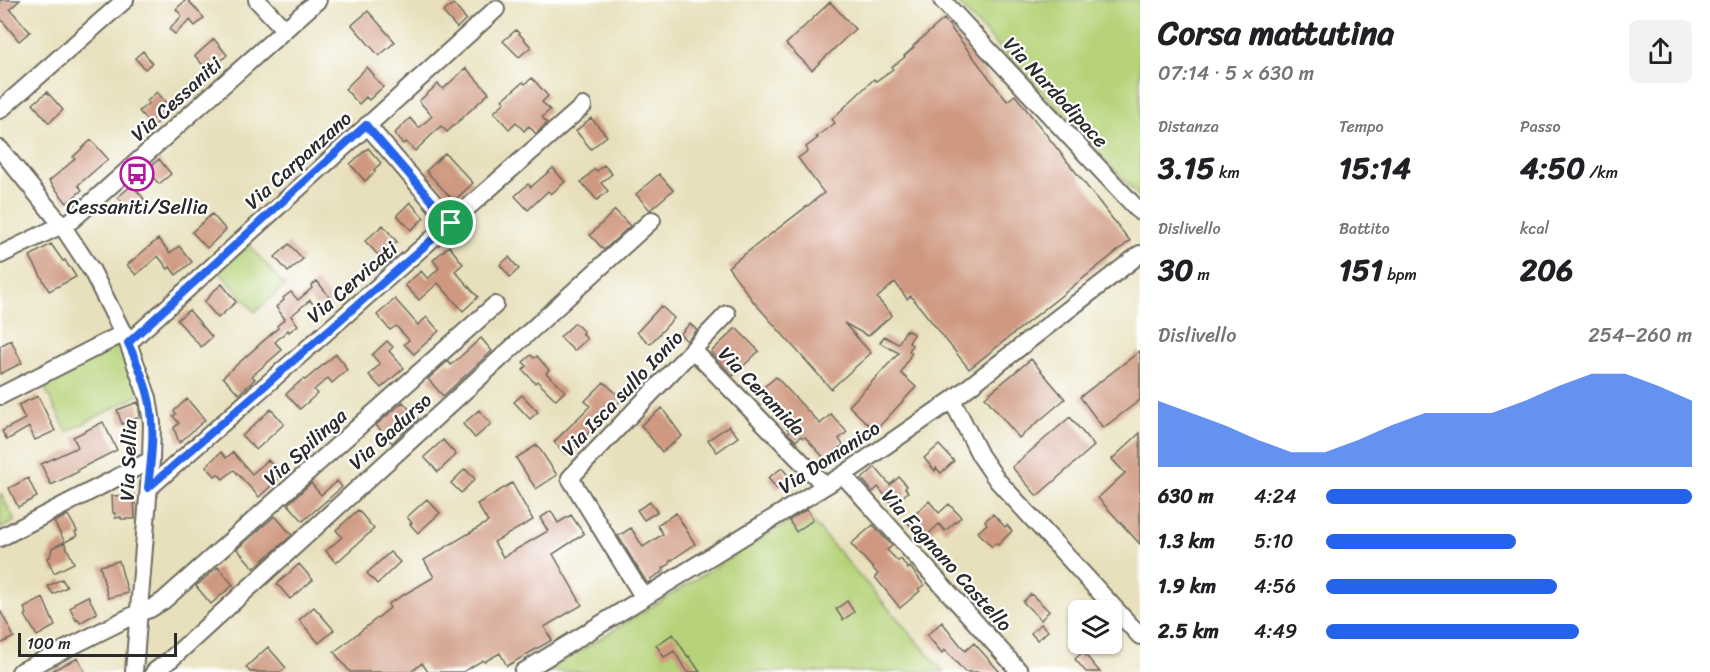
<!DOCTYPE html>
<html lang="it">
<meta charset="utf-8">
<style>
:root{--surface:#fff;--page:#f2f2f2;--text:#202124;--muted:#757577;--accent:#2563eb}
body{margin:0;font-family:Sriracha,sans-serif;background:var(--page);color:var(--text);height:100vh;display:flex;flex-direction:column;font-size:22px;white-space:nowrap}
*{box-sizing:border-box;margin:0}
p{font-size:20px;color:var(--muted)}
.icon{flex:none;width:33px;height:33px;fill:none;stroke:currentColor;stroke-width:2;stroke-linecap:round;stroke-linejoin:round}
.map{position:relative;flex:1;overflow:hidden}
.side{display:flex;flex-direction:column;background:var(--surface);width:570px}
.side>*{flex:none}
.buttons{position:absolute;left:1068px;top:600px;display:grid;gap:12px}
.buttons a{display:grid;place-items:center;width:54px;height:54px;border-radius:9px;background:var(--surface);box-shadow:0 2px 4px #0004;font-size:30px}
.scale{position:absolute;left:18px;bottom:15px;width:159px;box-sizing:border-box;padding-left:6px;border:3px solid #2b2b2b;border-top:0;font-size:16px;line-height:21px;white-space:nowrap;color:#2b2b2b;-webkit-text-stroke:4px #fff;paint-order:stroke}
.pin{position:absolute;display:grid;place-items:center;width:51px;height:51px;color:#fff;margin:-26px;border:3px solid #fff;border-radius:50%;box-shadow:0 2px 6px #0007}
.round{display:grid;place-items:center;flex:none;width:63px;height:63px;border-radius:9px;background:var(--page)}
.headline{display:flex;align-items:center;justify-content:space-between;height:102px;padding:0 18px}
h1{font-size:33px;font-weight:700;line-height:45px}
.stats{display:grid;grid-template-columns:repeat(3,1fr);gap:9px;height:102px;padding:6px 18px}
.stats div{display:grid;align-content:center}
.stats b{font-size:30px;font-weight:700}
.stats small{font-size:16px;font-weight:400}
.stats p{font-size:16px}
.chart{height:168px;padding:12px 18px}
.chart p{display:flex;justify-content:space-between}
.chart svg{width:100%;height:108px;margin-top:6px;fill:var(--accent);opacity:.7}
ul{padding:0 18px;list-style:none;font-size:20px}
li{display:grid;grid-template-columns:96px 72px 1fr;align-items:center;height:45px}
li i{height:15px;border-radius:8px;background:var(--accent)}
main{display:flex;flex:1;min-height:0}
.map>svg:first-child{display:block}
</style>
<main>
<div class="map">
<svg width="1140" height="672" viewBox="0 0 1140 672">
<rect width="100%" height="100%" fill="#fff"/>
<filter id="ink" filterUnits="userSpaceOnUse"><feTurbulence type="fractalNoise" baseFrequency=".0167" numOctaves="2"/><feDisplacementMap in="SourceGraphic" scale="12" xChannelSelector="R" yChannelSelector="G"/><feConvolveMatrix kernelMatrix="1 2 1 2 8 2 1 2 1" color-interpolation-filters="sRGB"/></filter>
<filter id="wash" filterUnits="userSpaceOnUse"><feTurbulence type="fractalNoise" baseFrequency=".008" numOctaves="4" result="noise"/><feDisplacementMap in="SourceGraphic" scale="24" xChannelSelector="R" yChannelSelector="G"/><feGaussianBlur stdDeviation="1.35" result="paint"/><feColorMatrix in="noise" values="0 0 0 0 0 0 0 0 0 0 0 0 0 0 0 0 0 1.4 0 .05"/><feComposite in="paint" operator="in"/></filter>
<g filter="url(#wash)">
<rect width="100%" height="100%" fill="#e8e0bc"/>
<path fill="#b6d379" stroke="#707f52" stroke-width="1.5" d="M955 0H1140V197Z
M249 245 285 286 255 312 219 271Z
M120 343 141 394 67 432 43 384Z
M0 492 15 521 0 529Z
M804 512 944 672H546Z"/>
<g id="blocks">
<path fill="#cf9880" d="M0 0H20L10 9 30 32 19 41 0 18Z
M186 0H188L204 18 195 26 190 20 175 34 169 29 182 16 176 9Z
M830 2 855 29 812 70 786 44Z
M453 4 466 19 457 28 443 12Z
M368 11 395 42 379 56 352 25Z
M944 19 1007 101 1015 95 1130 241 969 369 911 296 907 299 895 282 877 298 892 315 868 336 844 323 871 353 831 389 753 301 728 267 824 193 798 158 808 151 806 147 818 138 816 137 835 123 832 119 874 79 876 81 893 69 892 67 905 57 904 56 914 47 913 46Z
M516 30 531 47 519 57 503 41Z
M214 39 227 55 209 72 195 56Z
M143 51 152 63 145 69 135 58Z
M367 67 374 75 373 76 383 87 369 100 366 97 359 104 345 89Z
M466 68 489 93 447 132 441 126 415 151 406 142 403 144 394 134 410 118 419 128 432 116 419 101 438 84 443 89Z
M532 78 548 96 542 102 550 110 542 117 547 123 536 134 529 126 524 131 516 122 509 129 494 112 505 102 502 100 523 82 525 84Z
M47 92 63 110 49 123 33 104Z
M157 92 172 110 152 127 139 111 149 103 147 101Z
M591 118 607 136 591 149 576 131Z
M91 140 108 159 78 185 82 190 67 203 49 181 75 159 73 157Z
M368 148 381 163 374 170 375 172 365 181 350 164Z
M445 153 473 183 454 201 426 171Z
M159 159 171 174 159 184 147 170Z
M604 165 612 174 601 183 608 191 597 200 581 182 595 169 597 171Z
M553 168 565 182 551 194 548 191 528 210 515 196 528 184 531 187Z
M659 174 673 190 650 210 636 194Z
M132 185 144 199 130 211 118 197Z
M410 202 424 218 411 230 397 215Z
M615 210 630 226 604 250 590 235Z
M212 214 226 230 207 248 192 232Z
M383 225 397 242 380 257 365 241Z
M158 239 170 253 179 246 192 262 176 275 170 267 168 269 158 256 136 275 127 265Z
M51 244 63 261 65 260 69 267H70L76 277 49 291 30 256Z
M289 244 303 259 288 272 275 257Z
M449 246 463 264 455 271 478 297 463 311 438 283 419 300 405 285 421 271 428 279 439 268 433 260Z
M509 257 519 269 510 277 500 265Z
M317 281 332 300 323 308 320 304 316 308 310 300 291 316 298 325 289 332 288 330 275 342 282 350 252 376 255 379 239 394 223 377 278 328 277 326 285 319 276 307 284 300 283 298 291 292 298 300 312 288 311 286Z
M222 284 236 302 218 318 204 302 211 295 210 294Z
M395 299 418 325 427 317 439 331 414 354 404 344 409 340 396 326 390 330 377 315Z
M661 306 674 318 650 344 637 332Z
M189 310 212 337 201 347 177 320Z
M575 323 584 332 582 333 587 339 574 351 560 337Z
M690 324 697 330 687 341 680 334Z
M736 328 759 351 733 376 711 352Z
M906 330 914 334 909 343 912 345 909 351 912 352 901 373 916 387 875 431 849 406 899 353 880 343 884 336 898 344Z
M481 338 492 351 443 396 428 379 448 361 451 365Z
M11 340 22 363 0 374V346Z
M387 341 393 347 389 351 404 368 381 388 369 375 380 364 372 355Z
M1140 351V400L1103 428 1080 397Z
M336 354 345 365 344 366 347 370 332 383 328 378 314 390 317 394 300 409 286 394 303 379 305 380Z
M531 355 534 358 537 356 549 370 546 373 565 391 556 400 537 381 535 383 523 370 527 366 523 362Z
M1031 359 1065 399 1019 438 985 397Z
M776 377 820 424 831 414 847 432 839 439 843 445 826 460 805 437 803 438 801 436 796 441 788 433 790 431 783 424 785 422 758 392Z
M604 382 622 399 567 455 554 442 590 406 585 401Z
M522 395 538 412 530 419 514 402Z
M38 396 55 431 35 440 29 427 7 440 2 431 25 419 18 405Z
M187 399 205 420 179 443 174 428 179 423 173 416 176 414 174 411Z
M138 402 140 417 122 424 117 410Z
M403 402 418 419 392 443 376 425Z
M662 408 682 436 662 452 641 425Z
M271 409 284 424 256 450 242 436Z
M479 410 491 424 475 438 463 424Z
M1070 417 1094 446 1037 496 1012 467Z
M103 422 117 450 77 470 78 472 51 485 41 464 78 447 73 437Z
M729 426 738 437 717 452 708 440Z
M1140 433V544L1098 498 1125 473 1112 459Z
M443 440 456 455 438 472 424 457Z
M537 445 557 475 536 489 516 458Z
M939 445 954 461 941 473 936 468 935 471 924 458Z
M221 452 226 458 233 452 252 474 268 460 282 476 259 497 234 470 223 479 218 474 215 476 206 466Z
M875 467 890 485 899 477 907 486 905 488 908 492 893 505 878 487 873 492 862 479Z
M782 468 790 478 777 489 768 478Z
M465 469 475 479 461 493 451 483Z
M28 478 37 497 18 507 9 488Z
M337 481 342 487 303 521 288 504 311 483 321 495Z
M512 483 533 520 494 542 503 557 548 531 540 518 551 511 558 523 571 515 584 534 553 554 582 605 544 627 552 640 507 666 500 653 484 662 483 660 463 672H428L422 663 411 672H350L334 652 390 608 388 604 434 577 424 560 488 522 477 504Z
M134 495 135 519H121V517L115 518V513H113L112 496Z
M427 499 440 513 418 533 410 524 412 523 407 517Z
M929 501 939 513 949 504 961 517 945 531 939 524 923 539 907 522Z
M650 502 657 512 644 520 637 510Z
M807 509 813 520 796 532 789 520Z
M358 510 374 529 336 563 326 551 342 537 336 530Z
M676 513 695 544 669 562 670 564 663 568 664 571 650 579 651 581 647 583 618 536 631 528 643 547 663 534 657 525Z
M993 514 1005 527 1007 525 1012 531 998 545 996 543 992 547 978 532 987 524 985 521Z
M68 515 77 531 75 532 77 536 65 542 54 522Z
M275 516 292 535 254 568 237 549Z
M873 525 892 546 887 550 898 561 901 559 908 569 910 567 924 585 918 589 920 591 900 608 875 577 878 574 851 544Z
M64 542 74 563 54 573 47 558 50 557 52 548Z
M390 552 400 562 377 584 367 573Z
M119 561 128 593 108 598 100 566Z
M299 564 313 580 290 599 277 584Z
M218 567 233 585 211 604 196 586Z
M62 579 67 587 53 594 48 586Z
M1031 594 1049 611 1041 620 1023 602Z
M88 596 97 613 80 623 78 619 76 620 70 608 75 605 74 603Z
M43 598 55 626 37 636 25 615 27 614 24 608Z
M847 601 854 612 843 620 836 609Z
M314 607 334 630 319 643 299 620Z
M0 610 14 637 0 644Z
M942 622 965 651 974 643 1000 672H965L945 650 942 653 927 635Z
M1041 624 1048 631 1037 640 1031 633Z
M673 634 688 657 689 656 700 672H687L674 651 664 657 656 645Z
M268 647 286 668 281 672H250L246 667Z
M1083 652 1100 672H1086L1075 659Z
M78 658 85 672H49Z"/>
</g>
</g>
<g filter="url(#ink)">
<use href="#blocks" fill-opacity="0" stroke="#6d6a5e" stroke-width="1.5"/>
<g fill="none" stroke-linecap="round" stroke-linejoin="round">
<defs>
<path id="minor" d="M257 0 285 30
M942 0 1140 212
M0 110 125 0
M367 125 451 223
M0 149 61 224 92 271 128 343 148 398 152 423 151 460 134 672
M0 255 72 220 318 0
M128 343 496 9
M693 350 825 486
M0 396 124 333
M952 400 980 455 997 480 1140 636
M843 475 1020 672
M149 488 583 106
M0 538 151 460
M644 598 570 478 727 314
M20 672 138 613 150 609 163 601 495 305
M154 672 171 659 652 220
M523 672 843 475 952 400 1140 254"/>
</defs>
<use href="#minor" stroke="#6d6a5e" stroke-width="20"/>
<use href="#minor" stroke="#fff" stroke-width="16"/>
</g>
</g>
<g fill="none" stroke-linecap="round" stroke-linejoin="round" filter="url(#ink)">
<defs>
<path id="route" d="M366 125 451 223 148 488C151 461 155 432 150 404 146 383 137 362 128 343Z"/>
</defs>
<use href="#route" stroke="#fff" stroke-width="12"/>
<use href="#route" stroke="#2563eb" stroke-width="8"/>
</g>
<defs>
<symbol id="bus-ring" viewBox="-11 -11 22 22"><circle r="9.5" fill="#fff" stroke="#b5179e" stroke-width="1.5"/><path d="M-5-6H5V4H4V6H2V4H-2V6H-4V4H-5ZM-3.5-4V0h7V-4ZM-3.5 1.2v1.5H-2V1.2ZM2 1.2v1.5H3.5V1.2Z" fill="#b5179e"/></symbol>
</defs>
<g fill-rule="evenodd">
<use href="#bus-ring" x="118" y="155" width="38" height="38"/>
</g>
<g text-anchor="middle" stroke-width="4.5" stroke-linejoin="round" paint-order="stroke">
<g font-size="20" fill="#2b2b2b" stroke="#fff">
<text transform="translate(1056 92) rotate(47)" y="7">Via Nardodipace</text>
<text transform="translate(176 99) rotate(-42)" y="7">Via Cessaniti</text>
<text transform="translate(298 160) rotate(-42)" y="7">Via Carpanzano</text>
<text transform="translate(352 282) rotate(-41)" y="7">Via Cervicati</text>
<text transform="translate(762 391) rotate(46)" y="7">Via Ceramida</text>
<text transform="translate(622 393) rotate(-46)" y="7">Via Isca sullo Ionio</text>
<text transform="translate(390 431) rotate(-42)" y="7">Via Gadurso</text>
<text transform="translate(305 447) rotate(-42)" y="7">Via Spilinga</text>
<text transform="translate(829 457) rotate(-33)" y="7">Via Domanico</text>
<text transform="translate(128 460) rotate(-88)" y="7">Via Sellia</text>
<text transform="translate(947 560) rotate(48)" y="7">Via Fagnano Castello</text>
</g>
<g font-size="20" fill="#2b2b2b" stroke="#fff">
<text x="137" y="214">Cessaniti/Sellia</text>
</g>
</g>
</svg>
<div class="buttons">
<a><svg class="icon" aria-label="layers" viewBox="0 0 24 24"><path d="M12 4l9 5-9 5-9-5zM3 14l9 5 9-5"/></svg></a>
</div>
<div class="scale">100 m</div>
<div class="pin" style="left:451px;top:223px;background:#1e9e55"><svg class="icon" aria-label="arrive" viewBox="0 0 24 24"><path d="M6 21V4h12l-3 4 3 4H6"/></svg></div>
</div>
<section class="side">
<div class="headline"><div><h1>Corsa mattutina</h1><p>07:14 · 5 × 630 m</p></div><a class="round"><svg class="icon" aria-label="share" viewBox="0 0 24 24"><path d="M12 15V3M7 8l5-5 5 5M5 13v7h14v-7"/></svg></a></div>
<div class="stats">
<div><p>Distanza</p><b>3.15<small> km</small></b></div>
<div><p>Tempo</p><b>15:14</b></div>
<div><p>Passo</p><b>4:50<small> /km</small></b></div>
</div>
<div class="stats">
<div><p>Dislivello</p><b>30<small> m</small></b></div>
<div><p>Battito</p><b>151<small> bpm</small></b></div>
<div><p>kcal</p><b>206</b></div>
</div>
<div class="chart"><p><span>Dislivello</span>254–260 m</p>
<svg viewBox="0 0 160 44" preserveAspectRatio="none"><path d="M0 44V17L10 22L20 27L30 33L40 38L50 38L60 33L70 27L80 22L90 22L100 22L110 17L120 11L130 6L140 6L150 11L160 17V44z"/></svg>
</div>
<ul>
<li><b>630 m</b>4:24<i style="width:100%"></i></li>
<li><b>1.3 km</b>5:10<i style="width:52%"></i></li>
<li><b>1.9 km</b>4:56<i style="width:63%"></i></li>
<li><b>2.5 km</b>4:49<i style="width:69%"></i></li>
</ul>
</section>
</main>
